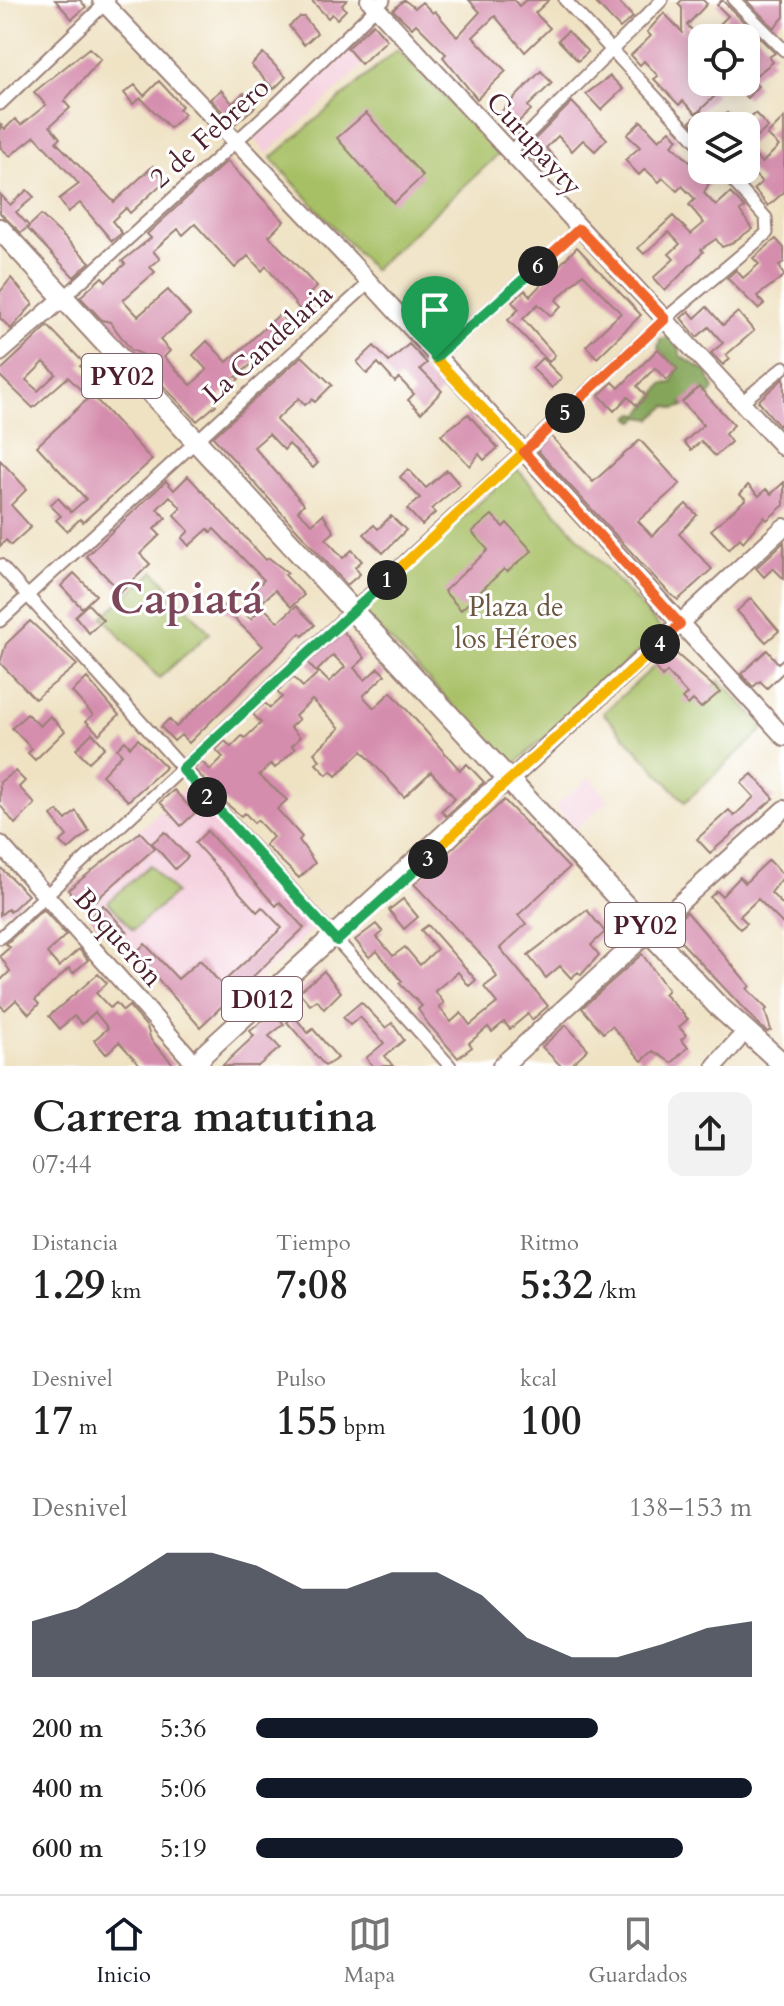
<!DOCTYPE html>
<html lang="es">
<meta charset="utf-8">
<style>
:root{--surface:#fff;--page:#f2f2f2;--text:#222;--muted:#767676;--line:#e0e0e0;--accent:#111827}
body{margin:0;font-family:Cardo,serif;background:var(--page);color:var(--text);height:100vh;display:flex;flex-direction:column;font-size:30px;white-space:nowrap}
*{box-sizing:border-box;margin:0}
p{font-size:26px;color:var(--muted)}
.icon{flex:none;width:44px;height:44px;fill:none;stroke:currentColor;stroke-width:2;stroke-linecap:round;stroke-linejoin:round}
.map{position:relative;height:1066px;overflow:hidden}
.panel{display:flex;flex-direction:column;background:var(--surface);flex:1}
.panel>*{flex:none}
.fabs{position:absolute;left:688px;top:24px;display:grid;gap:16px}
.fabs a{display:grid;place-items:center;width:72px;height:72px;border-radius:16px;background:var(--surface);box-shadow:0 4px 20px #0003;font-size:40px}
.pin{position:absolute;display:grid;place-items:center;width:68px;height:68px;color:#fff;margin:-82px -34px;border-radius:50% 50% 50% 0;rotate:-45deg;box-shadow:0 0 8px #0007}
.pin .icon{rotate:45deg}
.km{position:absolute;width:40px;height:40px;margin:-20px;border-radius:50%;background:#222;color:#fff;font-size:22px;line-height:40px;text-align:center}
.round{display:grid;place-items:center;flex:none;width:84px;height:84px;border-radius:16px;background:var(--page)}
.summary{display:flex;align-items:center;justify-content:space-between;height:136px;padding:0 32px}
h1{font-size:44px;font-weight:700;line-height:60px}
.stats{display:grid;grid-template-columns:repeat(3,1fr);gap:12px;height:136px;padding:8px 32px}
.stats div{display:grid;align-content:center}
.stats b{font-size:40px;font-weight:700}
.stats small{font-size:22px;font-weight:400}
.stats p{font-size:22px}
.chart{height:224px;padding:16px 32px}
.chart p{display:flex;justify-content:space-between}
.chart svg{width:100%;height:144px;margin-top:8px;fill:var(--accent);opacity:.7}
ul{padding:0 32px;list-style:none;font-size:26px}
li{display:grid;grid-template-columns:128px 96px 1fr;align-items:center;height:60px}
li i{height:20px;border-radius:10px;background:var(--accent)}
.tab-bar{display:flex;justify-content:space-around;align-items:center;height:112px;border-top:2px solid var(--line);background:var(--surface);font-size:22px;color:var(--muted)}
.tab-bar a{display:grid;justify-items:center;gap:4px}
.tab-bar .active{color:var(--accent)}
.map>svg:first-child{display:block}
</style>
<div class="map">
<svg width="784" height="1066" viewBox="0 0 784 1066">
<rect width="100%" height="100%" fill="#fff"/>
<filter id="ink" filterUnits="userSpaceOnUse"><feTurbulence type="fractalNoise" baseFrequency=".0125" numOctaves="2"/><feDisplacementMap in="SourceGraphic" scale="16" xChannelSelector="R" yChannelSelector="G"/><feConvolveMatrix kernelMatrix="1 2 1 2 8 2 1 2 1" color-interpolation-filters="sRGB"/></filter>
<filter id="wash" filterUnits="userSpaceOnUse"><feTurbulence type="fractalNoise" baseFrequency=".006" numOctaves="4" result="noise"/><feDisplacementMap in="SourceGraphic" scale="32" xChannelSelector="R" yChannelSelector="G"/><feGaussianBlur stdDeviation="1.8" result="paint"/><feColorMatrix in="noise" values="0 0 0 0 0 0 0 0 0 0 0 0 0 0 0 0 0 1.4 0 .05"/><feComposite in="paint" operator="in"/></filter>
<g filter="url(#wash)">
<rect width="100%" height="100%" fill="#efe2c3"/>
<path fill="#f4cfdd" d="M346 49 363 66 267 154 252 136Z
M590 777 609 800 575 829 555 806Z
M186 787 315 927 206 1026 77 887Z"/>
<path fill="#a7c065" stroke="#787048" stroke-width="2" d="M397 50 501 152 373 270 271 158Z
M517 469 662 630 512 767 361 610Z
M154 571 210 633 159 678 103 617Z
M659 662 696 701 720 680 765 728 685 802 603 713Z
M150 865 175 893 133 930 108 902Z"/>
<path fill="#85a65a" stroke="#686242" stroke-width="2" d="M669 336 680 339V356L706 371 714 389 710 395 682 403 685 406 675 409 667 406 652 419 640 417 635 421 630 417 635 413 641 414 663 384 672 383 677 369 658 349 660 339Z"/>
<g id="blocks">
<path fill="#d58dad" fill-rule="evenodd" d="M55 0H80L86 7 72 19Z
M311 0H347L342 5 346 10 337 19 332 14 328 18Z
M404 0 415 8 422 2 433 13 435 11 457 37 480 12 469 0H514L519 6 526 0H549L535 13 550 28 525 52 495 16 473 37 506 71 477 99 443 57 446 54 416 24 412 28 393 10Z
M593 0H617L633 17 620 28Z
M682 0H703L707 4 687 25 702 40 692 50 702 60V82L716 95 696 114 683 101 679 105 654 79 658 76 644 61 640 65 631 55 651 36 647 32 664 13 682 32V8L678 4Z
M722 0 775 53 769 57 773 62 751 79 758 86 747 98 731 82H746V38H726L716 28 728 16 717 5Z
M746 0H784V17L774 28Z
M300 17H304L317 33 304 45 289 26Z
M373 24 387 40 361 64 347 48Z
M568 31 588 52 578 61 558 40Z
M89 48 101 59 64 101 70 108 50 126 60 138 56 142 114 202 153 166 166 180 130 213 126 208 112 221 122 233 112 241 80 203 68 212 59 199 79 184 35 136 10 156 0 147V124L5 129 15 119 21 125 46 105 34 92Z
M263 53 286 77 274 89 251 65Z
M541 71 552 83 528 106 531 110 513 127 500 113Z
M610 76 623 89 601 110 586 94Z
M159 81 182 106 179 109 185 114 170 128 141 98 133 104 124 93 135 85 144 96Z
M221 90 232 103 244 93 255 107 235 124 210 99Z
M572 102 607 139 595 151 583 140 572 151 558 136 546 148 557 160 546 170 523 151Z
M701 111 714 125 727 113 740 126H702V135L690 122Z
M366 113 423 176 394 203 337 138Z
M755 113 768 127 746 147V121Z
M784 118V192L768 206 754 189 762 182 746 166V148L762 163 779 146 767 135Z
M641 121 659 140 670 130 678 139 672 145 710 181 704 193 716 206 730 193 745 208 740 211 752 229 730 244 722 247 716 239 701 249 703 252 665 291 653 278 674 259 669 254 680 244 669 232 644 254 638 248 673 216 691 234 704 223 689 205 695 199 682 186 677 191 663 178 659 182 645 169 639 175 625 160 640 147 627 135Z
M227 161 284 221 269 236 317 287 306 297 310 301 300 310 266 266 262 271 248 256 235 268 195 224 183 235 178 229 153 251 160 259 150 267 155 272 123 300 138 316 168 290 190 315 160 340 170 351 164 357 191 385 207 370 193 355 207 341 227 362 280 314 293 330 236 377 239 379 214 402 216 405 197 421 150 372 155 367 142 354 131 350 110 322 102 320 80 297 102 277 106 281 125 264 122 261 151 238 147 234Z
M27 190 34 197 16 212 29 226 21 233 0 213V194L10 205Z
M41 215 90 262 74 277 27 228Z
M776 239 784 248V262L779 265 784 276 757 296 764 304 758 309 727 278 736 270 743 278 759 264 753 258Z
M577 247 641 315 597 358 586 346 621 313 583 274 556 300 562 306 551 316 538 304 523 319 555 355 549 362 508 320 519 309 512 302 525 290 530 296Z
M11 278 33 304 11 329 0 318V292Z
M707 307 723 325 738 312 754 331 726 355 730 359 723 365 711 353 723 343 709 327 697 337 681 318 689 311 695 318Z
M48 326 84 363 80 366 99 385 88 397 68 377 33 408 0 376V371ZM44 362 56 374 38 391 26 380Z
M409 344 427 363 420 369 442 391 421 413 408 400 414 394 399 378 395 382 378 363 367 374 357 362 374 346 389 362Z
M658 349 678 369 667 380 655 368 637 386 647 397 637 406 628 397 614 411 599 395 613 382 619 388Z
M302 356 332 385 315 402 312 399 305 405 299 398 276 420 318 463 313 468 289 444 284 450 269 434 254 447 304 504 298 511 312 524 323 514 334 532 326 539 343 558 352 550 362 561 355 567 360 574 347 585 213 437Z
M542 358 562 378 552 388 532 368Z
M784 378V420L779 426 758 401Z
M699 387 734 425 725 434 731 442 715 456 701 441 691 450 684 442 703 425 682 402Z
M92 395 152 460 83 522 80 519 67 531 56 520 61 516 50 505 58 498 71 512 86 499 37 446Z
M468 414 498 448 484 460 479 454 470 466 441 435Z
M551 436 593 482 640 440 680 484 638 521 652 536 686 504 697 515 679 534 712 569 678 600 670 594 537 450Z
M0 460 27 489 11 505 31 527 11 545 6 540 0 546Z
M408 469 426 488 447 470 460 485 431 509 435 513 422 525 407 509 420 498 400 477Z
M188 476 266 560 269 558 288 573 285 575 304 595 291 607 275 590 259 605 249 594 264 580 214 529 211 532 208 529 189 546 182 538 189 531 174 515 181 508 170 496 157 509 166 518 154 529 160 535 140 554 150 564 121 592 86 556 166 481 174 490Z
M784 482V505L767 520 764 517 743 542 740 538 729 549 711 530 746 499 740 494 748 485 759 496 766 489 771 494Z
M492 515 503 527 507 523 532 551 507 572 504 569 461 610 444 591 488 550 472 532Z
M391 516 406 530 383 553 364 534 374 525 378 529Z
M784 542V579L773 568 764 577 756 568Z
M74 573 96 595 82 608 61 586Z
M751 598 779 631 766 642 737 611Z
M228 602 251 619 263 607 278 622 296 606 315 625 303 636 300 633 189 743 181 735 174 741 161 727 169 719 176 727 263 646 222 607Z
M88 604 103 620 89 633 75 616Z
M30 621 77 665 35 699 0 663 6 644Z
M343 631 365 658 354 668 365 680 378 668 385 675 363 696 374 708 391 692 460 770 467 764 484 782 446 816 441 811 455 798 431 772 404 797 362 751 336 776 331 771 327 775 316 764 320 760 314 753 340 728 312 700 295 716 299 719 290 727 300 737 292 746 295 749 275 768 271 764 259 775 287 800 277 809 302 837 299 840 315 863 299 878 265 845 273 837 257 820 254 823 245 813 241 816 228 805 194 769 202 762 210 770 223 757 216 750 225 741 231 747 242 736 245 738 261 723 253 714 265 703 270 708 282 697 277 692 293 677 303 687 319 672 329 682 345 667 333 655 316 672 308 663Z
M671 649 720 692 701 708 693 700 688 705 682 699 687 694 667 672 662 677 653 665Z
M767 650 778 663 784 658V672L767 688 760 681 753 687 741 674Z
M87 678 119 715 99 734 86 721 93 715 72 692Z
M27 714 40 726 50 716 65 731 35 760 28 753 32 749 12 728Z
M92 733 105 747 89 762 76 749Z
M138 739 166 767 128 801 102 775 122 754 117 749 125 741 130 747Z
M15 771 25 781 19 787 35 804 15 824 0 805V782Z
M752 774 774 798 710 853 697 839 729 810 734 816 754 797 741 783Z
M174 790 195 813 181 826 160 802Z
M504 800 569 868 518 915 526 924 500 948 548 1006 532 1020 528 1014 510 1029 504 1022 492 1032 488 1027 469 1043 472 1047 458 1058 429 1025 418 1009 422 1006 399 983 402 981 377 951 369 957 355 940 376 924 383 932 377 937 393 956 405 947 420 965 437 949 421 930 428 925 476 980 469 986 458 972 435 991 444 1003 439 1007 451 1022 461 1013 470 1025 497 1003 484 987 497 977 487 961 414 884Z
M58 811 66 820 76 811 89 831 68 850 60 842 67 836 51 816Z
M207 831 276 906 280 902 304 928 200 1027 135 953 145 944 178 979 200 960 221 984 282 928 262 907 257 912 195 843Z
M140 832 155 848 96 900 88 891 77 900 68 890Z
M165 832 188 857 175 869 152 843Z
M769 860 784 876 771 893 784 906V925L758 899 740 916 747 923 740 929 710 897 717 891 722 896 740 877 745 883Z
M0 867 28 895 10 912 8 909 0 915Z
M403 899 418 917 404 929 389 910Z
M103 905 127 932 114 944 90 917Z
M43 909 66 935 47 953 59 967 79 949 88 960 73 973 69 968 35 1000 39 1004 29 1014 16 1000 5 1010 0 1005V981L10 971 0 956 10 947 6 944Z
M587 910 605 932 591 945 599 955 581 975 578 972 571 978 560 966 546 978 528 955Z
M687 912 750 986 747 989 767 1009 765 1011 771 1030 767 1032 759 1025 668 928Z
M642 954 668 990 664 994 688 1019 679 1027 686 1035 681 1040 688 1047 672 1063 653 1051 642 1061 612 1026 603 1033 582 1008Z
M324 971 341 992 324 1009 317 1000 310 1005 299 992Z
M98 974 107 983 96 993 110 1008 116 1003 123 1011 129 1006 147 1027 151 1040 175 1066H141L119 1042 106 1054 94 1040 108 1028 95 1012 82 1024 74 1016 60 1029 49 1016Z
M361 1002 386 1028 392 1023 404 1040 385 1056 393 1066H373L366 1058 384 1043 360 1017 350 1025 343 1017Z
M274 1012 284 1024 269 1036 280 1048 258 1066H222L254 1036 250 1031Z
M294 1016 308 1033 313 1029 338 1058 325 1066 287 1022Z
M566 1025 588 1049 570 1066H561L542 1047Z"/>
</g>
</g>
<g filter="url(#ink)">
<use href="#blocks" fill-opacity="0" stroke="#9c8077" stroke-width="2"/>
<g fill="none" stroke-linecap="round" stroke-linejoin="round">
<defs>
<path id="street" d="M565 0 702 147
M734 0 784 50
M0 104 109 0
M510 152 662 0
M64 297 275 106 384 0
M435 358 579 229
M743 401 784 367
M0 565 450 1066
M0 621 369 283
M0 938 665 319 767 233 766 218 723 170"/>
<path id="secondary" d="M101 0 349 260 784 737
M369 0 784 448
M0 353 64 297
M511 779 784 527
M0 844 197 1066
M650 930 784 809
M715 1066 737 1041"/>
<path id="primary" d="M197 1066 204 1054 489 793 511 779
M502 1066 650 930"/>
<path id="highway" d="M0 229 716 1004 784 1065"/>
</defs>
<use href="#street" stroke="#9c8077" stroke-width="15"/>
<use href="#secondary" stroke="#9c8077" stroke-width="20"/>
<use href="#primary" stroke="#9c8077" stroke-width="22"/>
<use href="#highway" stroke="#9c8077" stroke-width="24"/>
<use href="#street" stroke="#fff" stroke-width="11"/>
<use href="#secondary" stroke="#fff" stroke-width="16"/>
<use href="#primary" stroke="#fff" stroke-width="18"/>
<use href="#highway" stroke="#fff" stroke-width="20"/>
</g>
</g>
<g fill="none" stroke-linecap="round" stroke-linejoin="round" filter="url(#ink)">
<defs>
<path id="split-1" d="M387 580 524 452 435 358"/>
<path id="split-2" d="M207 797 182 769 387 580"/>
<path id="split-3" d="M207 797 337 941 428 859"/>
<path id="split-4" d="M428 859 500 788 660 644"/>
<path id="split-5" d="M565 413 524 452 680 624 660 644"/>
<path id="split-6" d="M538 266 579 229 665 319 565 413"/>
<path id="split-7" d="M435 358 538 266"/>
</defs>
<use href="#split-1" stroke="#fff" stroke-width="16"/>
<use href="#split-2" stroke="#fff" stroke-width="16"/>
<use href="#split-3" stroke="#fff" stroke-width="16"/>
<use href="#split-4" stroke="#fff" stroke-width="16"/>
<use href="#split-5" stroke="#fff" stroke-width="16"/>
<use href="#split-6" stroke="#fff" stroke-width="16"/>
<use href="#split-7" stroke="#fff" stroke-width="16"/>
<use href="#split-1" stroke="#f5b400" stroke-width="10"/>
<use href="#split-2" stroke="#22a559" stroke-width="10"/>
<use href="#split-3" stroke="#22a559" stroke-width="10"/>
<use href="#split-4" stroke="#f5b400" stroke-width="10"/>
<use href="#split-5" stroke="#f0652b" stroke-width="10"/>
<use href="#split-6" stroke="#f0652b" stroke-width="10"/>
<use href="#split-7" stroke="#22a559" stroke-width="10"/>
</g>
<g text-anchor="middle" stroke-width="6" stroke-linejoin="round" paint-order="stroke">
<g fill="#fff" stroke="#80626b" stroke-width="2">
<rect x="82" y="354" width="80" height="44" rx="6"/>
<rect x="605" y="903" width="80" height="44" rx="6"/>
<rect x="222" y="977" width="80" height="44" rx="6"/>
</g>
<g font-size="26" font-weight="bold" fill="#4a1f2b">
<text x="122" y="385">PY02</text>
<text x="645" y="934">PY02</text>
<text x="262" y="1008">D012</text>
</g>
<g font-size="28" fill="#4a1f2b" stroke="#fff">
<text transform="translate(209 132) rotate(-42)" y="10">2 de Febrero</text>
<text transform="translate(535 143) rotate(48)" y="10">Curupayty</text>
<text transform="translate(267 343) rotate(-42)" y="10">La Candelaria</text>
<text transform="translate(119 937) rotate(49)" y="10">Boquerón</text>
</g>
<g font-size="28" fill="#6b573f" stroke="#fff">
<text x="516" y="616">Plaza de<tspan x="516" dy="32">los Héroes</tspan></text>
</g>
<g font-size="44" font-weight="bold" fill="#7b4658" stroke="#fff">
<text x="187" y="613">Capiatá</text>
</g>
</g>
</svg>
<div class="fabs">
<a><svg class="icon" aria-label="locate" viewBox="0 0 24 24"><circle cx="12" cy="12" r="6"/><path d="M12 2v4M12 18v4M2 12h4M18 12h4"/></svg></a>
<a><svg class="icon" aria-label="layers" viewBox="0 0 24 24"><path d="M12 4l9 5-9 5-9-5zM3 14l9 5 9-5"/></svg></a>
</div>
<div class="pin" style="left:435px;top:358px;background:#1e9e55"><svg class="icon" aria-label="arrive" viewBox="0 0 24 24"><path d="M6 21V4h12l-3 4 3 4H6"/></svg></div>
<b class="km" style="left:387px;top:580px">1</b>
<b class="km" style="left:207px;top:797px">2</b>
<b class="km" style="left:428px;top:859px">3</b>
<b class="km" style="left:660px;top:644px">4</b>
<b class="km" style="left:565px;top:413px">5</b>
<b class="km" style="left:538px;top:266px">6</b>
</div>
<section class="panel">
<div class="summary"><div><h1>Carrera matutina</h1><p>07:44</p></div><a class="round"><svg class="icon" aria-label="share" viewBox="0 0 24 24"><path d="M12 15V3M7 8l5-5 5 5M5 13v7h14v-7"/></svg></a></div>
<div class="stats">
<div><p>Distancia</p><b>1.29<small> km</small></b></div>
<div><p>Tiempo</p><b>7:08</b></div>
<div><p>Ritmo</p><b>5:32<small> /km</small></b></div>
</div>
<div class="stats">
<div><p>Desnivel</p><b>17<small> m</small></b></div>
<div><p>Pulso</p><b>155<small> bpm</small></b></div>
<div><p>kcal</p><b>100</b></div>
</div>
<div class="chart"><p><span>Desnivel</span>138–153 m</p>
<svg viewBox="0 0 160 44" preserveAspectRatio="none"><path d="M0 44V27L10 23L20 15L30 6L40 6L50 10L60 17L70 17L80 12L90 12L100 19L110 32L120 38L130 38L140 34L150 29L160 27V44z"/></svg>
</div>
<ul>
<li><b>200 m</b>5:36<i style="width:69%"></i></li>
<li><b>400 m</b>5:06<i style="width:100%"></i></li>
<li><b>600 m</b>5:19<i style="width:86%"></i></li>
</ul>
</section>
<nav class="tab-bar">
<a class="active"><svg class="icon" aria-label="home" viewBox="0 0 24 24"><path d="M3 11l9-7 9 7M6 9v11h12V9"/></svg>Inicio</a>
<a><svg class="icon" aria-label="map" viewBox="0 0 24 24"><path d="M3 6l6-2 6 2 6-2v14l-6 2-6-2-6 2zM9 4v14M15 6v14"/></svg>Mapa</a>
<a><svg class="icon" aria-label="saved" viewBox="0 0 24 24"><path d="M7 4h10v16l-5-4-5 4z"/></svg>Guardados</a>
</nav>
